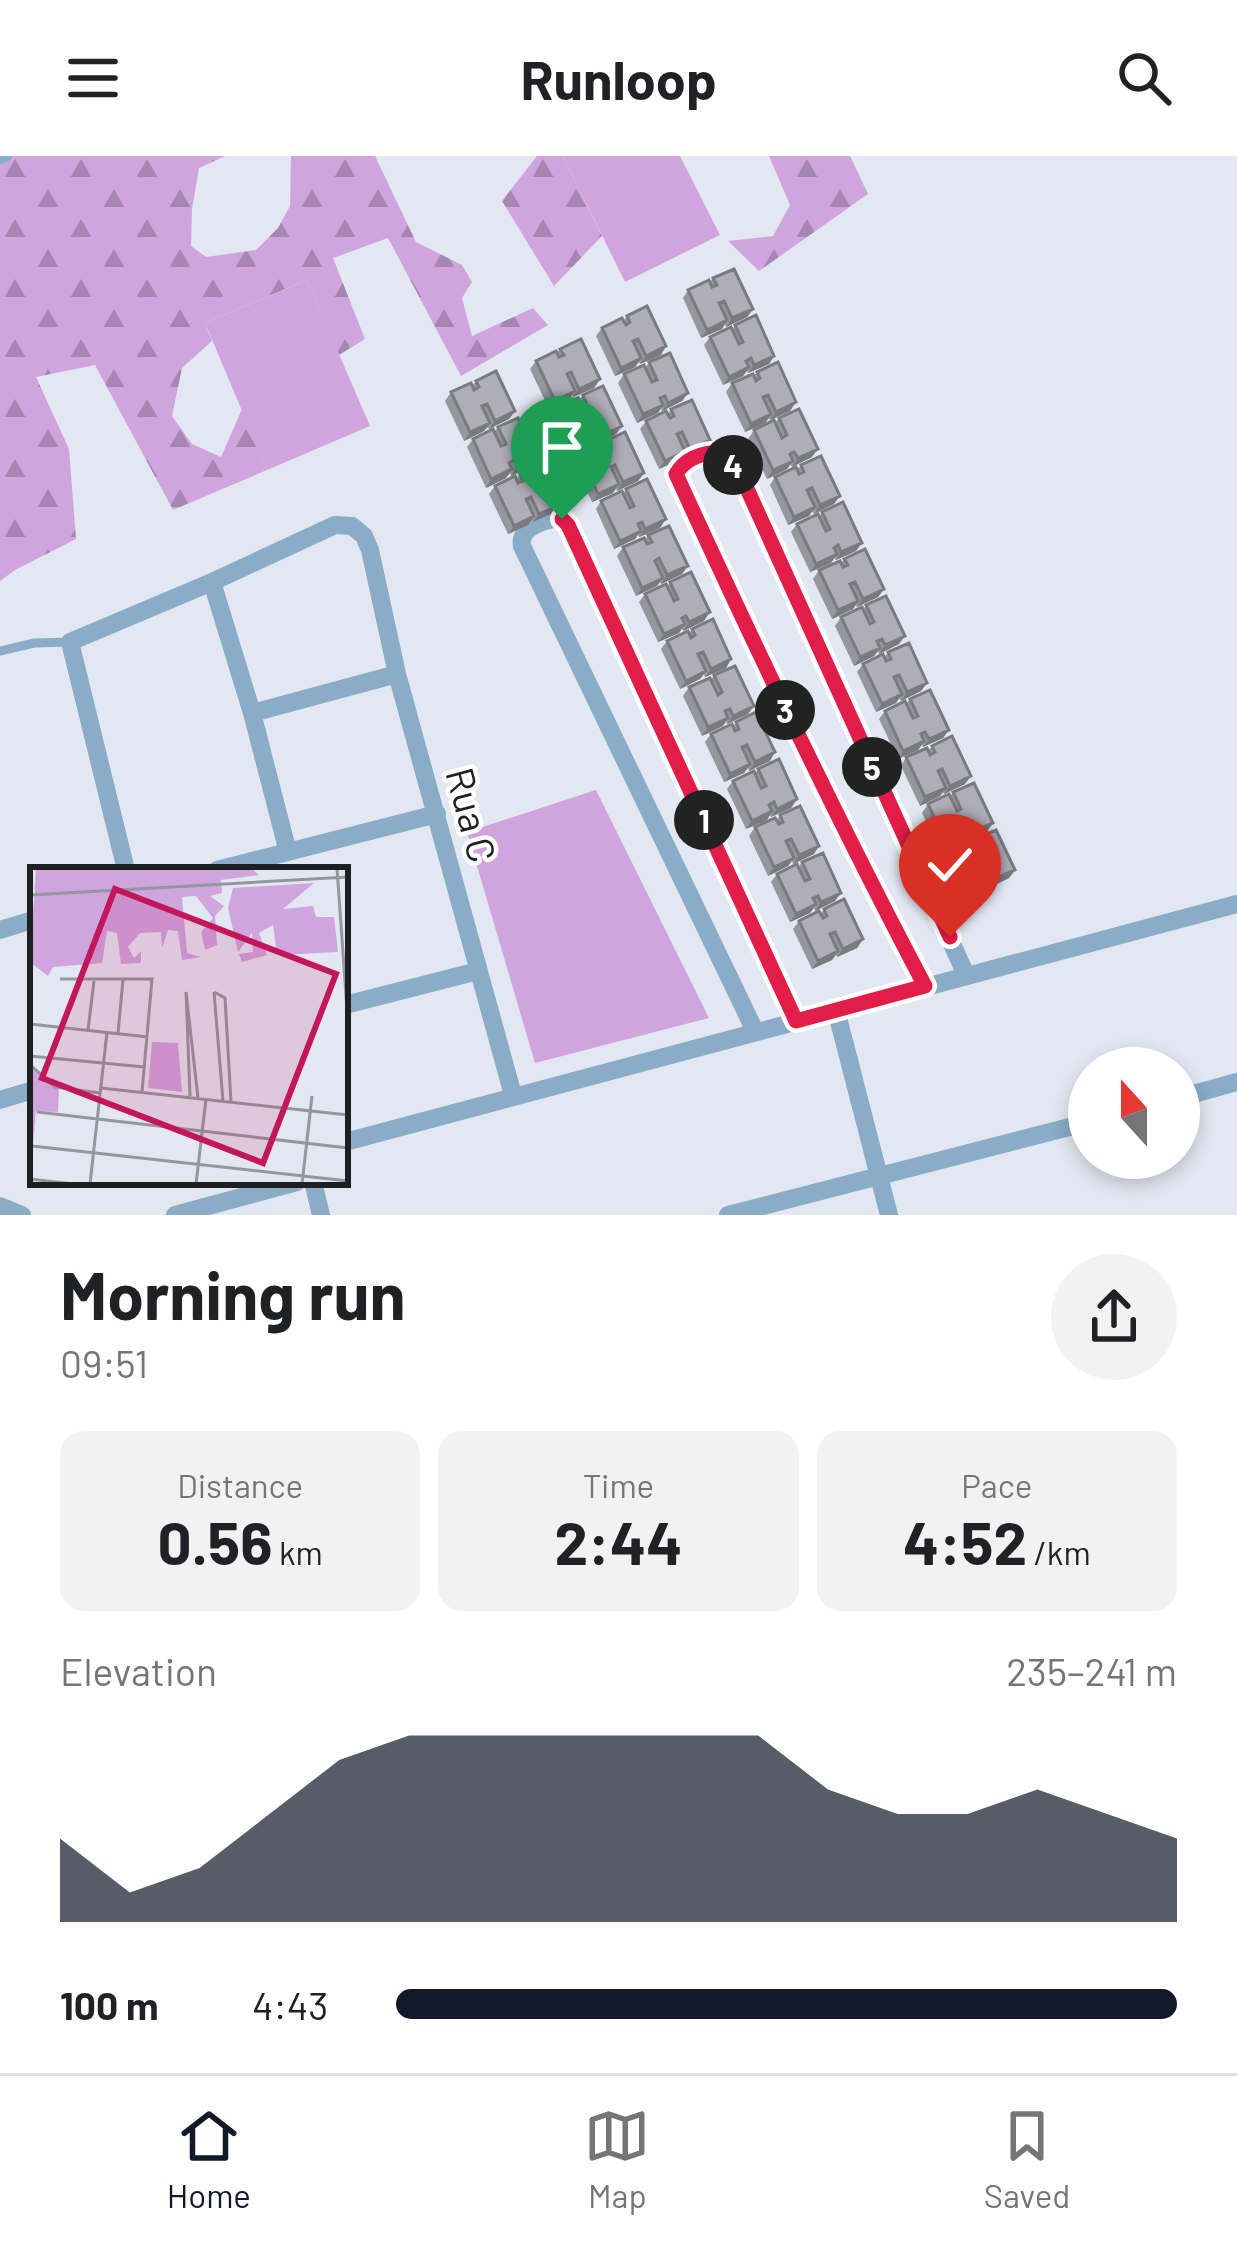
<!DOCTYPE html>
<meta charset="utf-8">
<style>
:root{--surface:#fff;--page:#f2f2f2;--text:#202124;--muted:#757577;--line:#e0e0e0;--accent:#111827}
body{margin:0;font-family:Barlow,sans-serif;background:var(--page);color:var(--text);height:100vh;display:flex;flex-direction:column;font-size:45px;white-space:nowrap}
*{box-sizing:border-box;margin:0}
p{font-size:39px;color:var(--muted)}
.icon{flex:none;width:66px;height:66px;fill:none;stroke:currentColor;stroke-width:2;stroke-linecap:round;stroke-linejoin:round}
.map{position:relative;height:1059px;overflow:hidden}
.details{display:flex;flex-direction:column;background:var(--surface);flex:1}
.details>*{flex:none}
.needle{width:78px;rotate:339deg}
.fabs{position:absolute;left:1068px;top:891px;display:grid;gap:24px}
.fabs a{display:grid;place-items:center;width:132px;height:132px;border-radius:50%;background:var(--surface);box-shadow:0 6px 18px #0003;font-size:60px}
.pin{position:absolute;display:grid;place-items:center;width:102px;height:102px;color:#fff;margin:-123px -51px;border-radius:50% 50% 50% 0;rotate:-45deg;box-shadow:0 0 12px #0007}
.pin .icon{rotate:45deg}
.km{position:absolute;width:60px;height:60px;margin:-30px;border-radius:50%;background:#222;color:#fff;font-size:33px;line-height:60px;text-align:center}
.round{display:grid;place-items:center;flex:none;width:126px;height:126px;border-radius:63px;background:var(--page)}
.headline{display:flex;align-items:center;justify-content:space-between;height:204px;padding:0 60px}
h1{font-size:66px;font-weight:700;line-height:90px}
.stats{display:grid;grid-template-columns:repeat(3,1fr);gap:18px;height:204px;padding:12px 60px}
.stats div{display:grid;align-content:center;border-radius:24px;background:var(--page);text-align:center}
.stats b{font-size:60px;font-weight:700}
.stats small{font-size:33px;font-weight:400}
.stats p{font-size:33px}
.chart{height:336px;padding:24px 60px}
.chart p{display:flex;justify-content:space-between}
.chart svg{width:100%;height:216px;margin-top:12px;fill:var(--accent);opacity:.7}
ul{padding:0 60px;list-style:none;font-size:39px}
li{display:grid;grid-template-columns:192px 144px 1fr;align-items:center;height:90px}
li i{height:30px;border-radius:15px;background:var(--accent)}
header{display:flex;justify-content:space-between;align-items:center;height:156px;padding:0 60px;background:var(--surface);font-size:54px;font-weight:700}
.tab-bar{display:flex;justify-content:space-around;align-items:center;height:168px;border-top:3px solid var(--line);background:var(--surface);font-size:33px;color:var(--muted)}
.tab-bar a{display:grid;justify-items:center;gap:6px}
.tab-bar .selected{color:var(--accent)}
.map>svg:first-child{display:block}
</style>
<header><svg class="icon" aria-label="menu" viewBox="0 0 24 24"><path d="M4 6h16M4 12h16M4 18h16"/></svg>Runloop<svg class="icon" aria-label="search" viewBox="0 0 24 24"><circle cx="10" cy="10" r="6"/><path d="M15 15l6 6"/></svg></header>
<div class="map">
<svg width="1237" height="1059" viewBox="0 0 1237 1059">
<defs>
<pattern id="forest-firs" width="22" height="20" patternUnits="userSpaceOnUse" patternTransform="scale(3)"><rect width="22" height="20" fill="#d0a5de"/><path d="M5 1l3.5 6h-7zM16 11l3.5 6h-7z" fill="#a886b4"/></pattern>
</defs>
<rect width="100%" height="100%" fill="#e3e7f1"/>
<path fill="url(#forest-firs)" d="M0 0H225L199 12 192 53 191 90 206 101 256 94 278 72 290 50 291 0H375L416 86 462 109 472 126 462 142 472 180 533 152 548 169 461 220 388 82 333 102 365 183 339 199 307 124 205 167 212 185 182 212 172 260 192 288 221 301 242 253 267 314 173 354 95 209 36 221 69 293 76 383 15 414 0 425Z
M537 0H563L602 80 554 130 502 45Z
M769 0H850L868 38 759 115 728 85 773 80 790 49Z"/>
<path fill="#d0a5de" d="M563 0H680L720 79 625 126Z
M307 124 370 270 267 314 205 167Z
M596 634 709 862 535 907 467 676Z"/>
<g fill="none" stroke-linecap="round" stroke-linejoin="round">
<path stroke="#8aacc7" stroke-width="9" d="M0 4 8 0
M0 495 34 487 70 486"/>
<path stroke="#8aacc7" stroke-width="18" d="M212 426 252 557 288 696
M252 557 397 518
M126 714 70 486 212 426 335 369 352 370 364 380 370 394 397 518 513 939
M217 714 437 658
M0 774 33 764
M924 830C837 661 755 491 676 318 686 301 704 296 724 296L744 326 966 819
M345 849 478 815
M836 854 889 1059
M755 875 522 390C518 372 546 362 562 363L568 369 796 865
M1179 942 1237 926
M0 944 33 934
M345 986 1237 748
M313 1026 321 1059
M0 1050 22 1059
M175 1059 297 1026
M728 1059 1089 966"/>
</g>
<path fill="#96969e" d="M713 122 753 153 747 161 726 171 725 168 722 173 701 182 683 142 688 134 710 127Z
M627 160 661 199 640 208 639 206 635 211 615 220 596 180 602 172 624 165Z
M735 169 774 200 769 208 748 217 747 215 743 220 723 229 704 189 710 181 732 174Z
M560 193 600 223 594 232 573 241 572 239 569 243 549 253 530 213 536 205 557 197Z
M649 206 688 237 682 245 662 255 661 252 658 257 637 267 618 227 624 218 646 211Z
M757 216 790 255 770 264 769 262 765 267 745 276 726 236 732 227 754 220Z
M476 225 515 255 509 263 489 273 488 271 484 275 464 285 445 245 451 236 473 229Z
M583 239 622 270 616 278 596 288 594 285 591 290 570 299 551 259 557 251 579 244Z
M671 253 710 284 705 292 684 302 683 299 679 304 659 313 640 273 646 265 668 258Z
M779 262 812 301 792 311 790 308 787 313 767 323 748 283 754 274 775 267Z
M498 271 531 310 511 320 510 317 506 322 486 332 467 291 473 283 494 276Z
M604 286 644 317 638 325 617 335 616 332 613 337 592 346 574 306 580 298 601 291Z
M801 309 834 348 814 358 812 355 809 360 788 369 770 329 775 321 797 314Z
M520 318 553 357 533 366 532 364 528 369 508 378 489 338 495 330 517 323Z
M626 333 660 372 639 381 638 378 635 383 614 393 596 353 601 345 623 338Z
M822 356 856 395 836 404 834 402 831 407 810 416 791 376 797 368 819 361Z
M648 379 682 418 661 428 660 425 657 430 636 440 617 400 623 391 645 384Z
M844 403 884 433 878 441 857 451 856 449 853 453 832 463 813 423 819 414 841 408Z
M670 426 704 465 683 475 682 472 679 477 658 486 639 446 645 438 667 431Z
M866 449 899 488 879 498 878 495 874 500 854 510 835 470 841 461 863 454Z
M692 473 731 503 726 512 705 521 704 518 700 523 680 533 661 493 667 485 689 478Z
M888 496 927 527 921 535 901 545 899 542 896 547 876 556 857 516 863 508 885 501Z
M714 519 748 558 727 568 726 565 723 570 702 580 683 540 689 531 711 524Z
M910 543 949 574 943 582 923 591 922 589 918 594 898 603 879 563 885 555 906 548Z
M736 566 770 605 749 615 748 612 744 617 724 626 705 586 711 578 733 571Z
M932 590 965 628 944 638 943 636 940 640 920 650 901 610 906 601 928 595Z
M758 613 797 643 791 652 771 661 770 659 767 664 746 673 727 633 733 625 755 618Z
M953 636 993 667 987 675 966 685 965 682 962 687 941 697 922 657 928 648 950 641Z
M780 659 814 698 793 708 792 705 788 710 768 720 749 680 755 671 777 664Z
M975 683 1015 714 1009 722 988 732 987 729 983 734 963 743 944 703 950 695 972 688Z
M802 706 835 745 815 755 814 752 810 757 790 766 771 726 777 718 799 711Z
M824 753 863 783 857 792 837 801 836 799 832 804 812 813 793 773 799 765 821 758Z"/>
<path fill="#7a7a81" d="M753 153 747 161 726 171 732 162Z
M727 164 722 173 701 182 707 174Z
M666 190 661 199 640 208 646 200Z
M774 200 769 208 748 217 754 209Z
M641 202 635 211 615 220 621 212Z
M749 211 743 220 723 229 729 221Z
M600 223 594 232 573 241 579 233Z
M575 235 569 243 549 253 555 245Z
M688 237 682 245 662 255 668 247Z
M796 246 790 255 770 264 776 256Z
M663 249 658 257 637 267 643 258Z
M515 255 509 263 489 273 495 265Z
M771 258 765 267 745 276 751 268Z
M490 267 484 275 464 285 470 276Z
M622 270 616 278 596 288 601 280Z
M597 282 591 290 570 299 576 291Z
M710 284 705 292 684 302 690 293Z
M818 293 812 301 792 311 798 302Z
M685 295 679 304 659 313 665 305Z
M537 302 531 310 511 320 517 311Z
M793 305 787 313 767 323 773 314Z
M512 313 506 322 486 332 491 323Z
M644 317 638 325 617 335 623 326Z
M619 328 613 337 592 346 598 338Z
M840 340 834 348 814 358 820 349Z
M559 349 553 357 533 366 539 358Z
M815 351 809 360 788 369 794 361Z
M534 360 528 369 508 378 514 370Z
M666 363 660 372 639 381 645 373Z
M641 375 635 383 614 393 620 385Z
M862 387 856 395 836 404 841 396Z
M837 398 831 407 810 416 816 408Z
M688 410 682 418 661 428 667 419Z
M663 422 657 430 636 440 642 432Z
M884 433 878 441 857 451 863 443Z
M858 445 853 453 832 463 838 454Z
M710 456 704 465 683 475 689 466Z
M685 468 679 477 658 486 664 478Z
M905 480 899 488 879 498 885 489Z
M880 492 874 500 854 510 860 501Z
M731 503 726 512 705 521 711 513Z
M706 515 700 523 680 533 686 525Z
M927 527 921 535 901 545 907 536Z
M902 538 896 547 876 556 882 548Z
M754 550 748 558 727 568 733 560Z
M728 562 723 570 702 580 708 571Z
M949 574 943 582 923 591 929 583Z
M924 585 918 594 898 603 903 595Z
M775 596 770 605 749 615 755 606Z
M750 608 744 617 724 626 730 618Z
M971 620 965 628 944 638 950 630Z
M946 632 940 640 920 650 925 641Z
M797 643 791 652 771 661 777 653Z
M772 655 767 664 746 673 752 665Z
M993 667 987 675 966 685 972 676Z
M967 679 962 687 941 697 947 688Z
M819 690 814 698 793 708 799 699Z
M794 702 788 710 768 720 774 711Z
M1015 714 1009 722 988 732 994 723Z
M989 725 983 734 963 743 969 735Z
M841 737 835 745 815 755 821 746Z
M816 748 810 757 790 766 796 758Z
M863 783 857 792 837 801 843 793Z
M838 795 832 804 812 813 818 805Z"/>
<path fill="#afaeb8" stroke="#7a7a81" stroke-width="3" d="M734 113 753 153 732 162 724 145 719 147 727 164 707 174 688 134 709 124 712 131 717 129 713 122Z
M647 150 666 190 646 200 638 183 633 185 641 202 621 212 602 172 622 162 626 169 630 166 627 160Z
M756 159 774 200 754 209 751 202 746 205 749 211 729 221 710 181 731 171 739 188 743 186 735 169Z
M581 183 600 223 579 233 571 216 567 218 575 235 555 245 536 205 556 195 559 201 564 199 560 193Z
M670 197 688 237 668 247 665 240 660 242 663 249 643 258 624 218 644 209 652 226 657 224 649 206Z
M778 206 796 246 776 256 768 239 763 241 771 258 751 268 732 227 753 218 756 225 760 222 757 216Z
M496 215 515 255 495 265 487 248 482 250 490 267 470 276 451 236 471 227 474 234 479 231 476 225Z
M603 230 622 270 601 280 598 273 594 275 597 282 576 291 557 251 578 242 586 259 590 256 583 239Z
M692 244 710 284 690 293 682 276 677 278 685 295 665 305 646 265 666 255 670 262 674 260 671 253Z
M799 253 818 293 798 302 794 296 790 298 793 305 773 314 754 274 774 264 782 282 787 279 779 262Z
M518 262 537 302 517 311 514 304 509 307 512 313 491 323 473 283 493 273 501 290 506 288 498 271Z
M625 276 644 317 623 326 615 309 611 311 619 328 598 338 580 298 600 288 603 295 608 293 604 286Z
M821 300 840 340 820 349 812 332 807 334 815 351 794 361 775 321 796 311 799 318 804 316 801 309Z
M540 309 559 349 539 358 531 341 526 343 534 360 514 370 495 330 515 320 518 327 523 325 520 318Z
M647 323 666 363 645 373 642 366 638 368 641 375 620 385 601 345 622 335 630 352 634 350 626 333Z
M843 346 862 387 841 396 838 389 834 392 837 398 816 408 797 368 818 358 826 375 830 373 822 356Z
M669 370 688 410 667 419 659 402 655 405 663 422 642 432 623 391 644 382 647 388 652 386 648 379Z
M865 393 884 433 863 443 855 426 850 428 858 445 838 454 819 414 840 405 843 411 848 409 844 403Z
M691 416 710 456 689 466 686 460 682 462 685 468 664 478 645 438 666 428 674 445 678 443 670 426Z
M886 440 905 480 885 489 882 483 877 485 880 492 860 501 841 461 862 451 870 468 874 466 866 449Z
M713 463 731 503 711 513 703 496 698 498 706 515 686 525 667 485 688 475 691 482 695 479 692 473Z
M909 487 927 527 907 536 899 519 894 521 902 538 882 548 863 508 883 498 886 505 891 503 888 496Z
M735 510 754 550 733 560 730 553 725 555 728 562 708 571 689 531 710 522 718 539 722 536 714 519Z
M930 534 949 574 929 583 925 576 921 578 924 585 903 595 885 555 905 545 913 562 918 560 910 543Z
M756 556 775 596 755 606 747 589 742 591 750 608 730 618 711 578 732 568 735 575 739 573 736 566Z
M952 580 971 620 950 630 942 613 938 615 946 632 925 641 906 601 927 592 930 599 935 596 932 590Z
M779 603 797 643 777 653 774 646 769 649 772 655 752 665 733 625 754 615 761 632 766 630 758 613Z
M974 627 993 667 972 676 969 670 965 672 967 679 947 688 928 648 949 638 957 655 961 653 953 636Z
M800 650 819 690 799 699 791 683 786 685 794 702 774 711 755 671 775 662 779 668 783 666 780 659Z
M996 674 1015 714 994 723 986 706 981 708 989 725 969 735 950 695 971 685 974 692 978 690 975 683Z
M823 697 841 737 821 746 818 740 813 742 816 748 796 758 777 718 797 708 805 725 810 723 802 706Z
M844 743 863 783 843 793 835 776 830 778 838 795 818 805 799 765 819 755 823 762 827 760 824 753Z"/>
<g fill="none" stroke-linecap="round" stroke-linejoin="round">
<defs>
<path id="route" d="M562 363 568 369 796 865 925 830C836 662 755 491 676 318 686 301 704 296 724 296L744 326 950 781"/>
</defs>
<use href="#route" stroke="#fff" stroke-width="24"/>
<use href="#route" stroke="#e11d48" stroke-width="15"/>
</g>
<g text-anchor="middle" stroke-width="9" stroke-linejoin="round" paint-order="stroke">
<g font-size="39" fill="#1d1f22" stroke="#fff">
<text transform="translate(471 659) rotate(75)" y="14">Rua C</text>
</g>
</g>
<g transform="translate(30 711)">
<rect width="318" height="318" fill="#e3e7f1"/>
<path d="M6 1H221L229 8 191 13 192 26 180 29 194 39 185 49 187 78 175 83 171 65 183 51 166 29 152 30 157 86 171 90 152 93 148 64 138 63 132 81 131 65 110 66 98 80 104 91 111 84V96L91 97 87 66 77 64 72 96 23 100 18 109 0 95ZM284 16 253 42 283 39 286 50H304L308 85 247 88 243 58 229 66 237 88 212 95 209 87 223 85 222 66 208 85 198 41 203 21Z" fill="#d0a5de"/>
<path d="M0 201 29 223 28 245 6 244 0 309Z" fill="#d0a5de"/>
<path d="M122 175 148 176 152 225 118 221Z" fill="#d0a5de"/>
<path fill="none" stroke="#94979e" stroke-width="3" d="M307 1 318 157M0 28 318 10M30 112H122L112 225M184 125 195 131 201 235M184 125 193 234M0 157 118 170M58 163 64 114M88 166 93 113M0 189 114 200M0 198 25 220 70 226M71 221 318 248M160 229 156 125 168 231M7 245 318 281M2 279 318 314M0 312 44 317M60 317 77 165M166 317 176 232M272 317 282 229"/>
<path fill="#c2185b" fill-opacity="0.15" stroke="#c2185b" stroke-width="6" d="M85 22 306 107 233 296 12 211Z"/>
<rect width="318" height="318" fill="none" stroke="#1d1f22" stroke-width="6"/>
</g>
</svg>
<div class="fabs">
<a><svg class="needle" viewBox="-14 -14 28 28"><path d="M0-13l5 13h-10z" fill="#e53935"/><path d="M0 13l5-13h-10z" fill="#757577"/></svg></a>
</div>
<div class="pin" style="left:562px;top:363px;background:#1e9e55"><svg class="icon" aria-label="arrive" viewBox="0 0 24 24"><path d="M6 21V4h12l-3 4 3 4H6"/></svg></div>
<div class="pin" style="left:950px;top:781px;background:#d93025"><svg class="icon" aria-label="check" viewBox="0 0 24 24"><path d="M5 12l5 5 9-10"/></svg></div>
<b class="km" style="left:704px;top:664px">1</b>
<b class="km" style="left:785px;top:554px">3</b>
<b class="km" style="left:733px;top:309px">4</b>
<b class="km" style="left:872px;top:611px">5</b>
</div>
<section class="details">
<div class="headline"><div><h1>Morning run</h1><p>09:51</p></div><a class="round"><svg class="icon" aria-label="share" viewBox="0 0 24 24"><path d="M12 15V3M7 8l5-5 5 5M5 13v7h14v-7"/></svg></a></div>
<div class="stats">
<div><p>Distance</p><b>0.56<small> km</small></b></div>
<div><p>Time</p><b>2:44</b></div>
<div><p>Pace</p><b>4:52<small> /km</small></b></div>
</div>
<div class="chart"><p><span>Elevation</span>235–241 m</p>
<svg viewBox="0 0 160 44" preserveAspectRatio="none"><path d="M0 44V27L10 38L20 33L30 22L40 11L50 6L60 6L70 6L80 6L90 6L100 6L110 17L120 22L130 22L140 17L150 22L160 27V44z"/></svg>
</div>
<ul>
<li><b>100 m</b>4:43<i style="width:100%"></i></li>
</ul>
</section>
<nav class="tab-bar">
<a class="selected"><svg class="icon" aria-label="home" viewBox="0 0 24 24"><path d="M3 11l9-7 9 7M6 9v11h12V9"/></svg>Home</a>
<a><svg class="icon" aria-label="map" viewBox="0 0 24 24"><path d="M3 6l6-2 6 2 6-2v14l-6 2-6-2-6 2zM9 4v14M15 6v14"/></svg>Map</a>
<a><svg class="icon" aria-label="saved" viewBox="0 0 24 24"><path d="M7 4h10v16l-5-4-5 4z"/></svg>Saved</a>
</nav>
